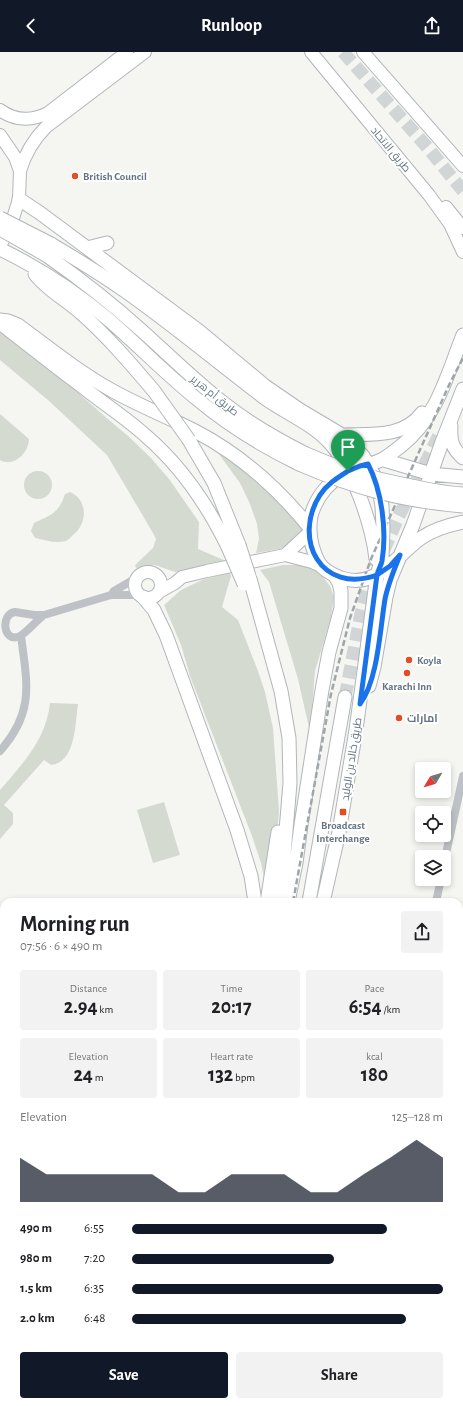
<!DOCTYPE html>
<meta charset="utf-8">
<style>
:root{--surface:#fff;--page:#f2f2f2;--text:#202124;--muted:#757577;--accent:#111827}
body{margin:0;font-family:"Alegreya Sans",Cairo,sans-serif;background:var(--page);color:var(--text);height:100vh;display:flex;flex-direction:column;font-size:15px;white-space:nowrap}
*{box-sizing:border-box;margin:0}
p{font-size:13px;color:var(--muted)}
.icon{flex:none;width:22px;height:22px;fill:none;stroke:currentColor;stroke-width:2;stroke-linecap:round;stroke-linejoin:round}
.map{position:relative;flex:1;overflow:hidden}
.side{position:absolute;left:0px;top:846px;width:463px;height:508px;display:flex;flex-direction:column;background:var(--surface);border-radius:12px 12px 0 0;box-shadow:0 2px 6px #0003}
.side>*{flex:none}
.needle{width:26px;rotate:232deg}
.buttons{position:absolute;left:415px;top:710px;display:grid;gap:8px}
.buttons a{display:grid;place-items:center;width:36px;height:36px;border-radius:4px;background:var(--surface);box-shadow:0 2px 6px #0003;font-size:20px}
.pin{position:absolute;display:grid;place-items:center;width:34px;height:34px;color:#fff;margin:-41px -17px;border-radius:50% 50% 50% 0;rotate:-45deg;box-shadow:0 0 4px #0007}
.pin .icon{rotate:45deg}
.round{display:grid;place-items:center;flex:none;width:42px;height:42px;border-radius:4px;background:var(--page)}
.headline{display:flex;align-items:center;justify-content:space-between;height:68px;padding:0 20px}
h1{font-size:22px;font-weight:600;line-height:30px}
.stats{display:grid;grid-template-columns:repeat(3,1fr);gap:6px;height:68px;padding:4px 20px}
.stats div{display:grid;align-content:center;border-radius:4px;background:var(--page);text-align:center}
.stats b{font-size:20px;font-weight:600}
.stats small{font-size:11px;font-weight:400}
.stats p{font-size:11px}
.chart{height:112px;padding:8px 20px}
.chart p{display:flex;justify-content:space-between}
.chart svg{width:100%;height:72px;margin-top:4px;fill:var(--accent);opacity:.7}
.primary-button{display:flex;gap:8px;margin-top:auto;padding:8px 20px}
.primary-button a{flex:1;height:46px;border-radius:4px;background:var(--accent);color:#fff;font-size:16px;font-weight:600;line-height:46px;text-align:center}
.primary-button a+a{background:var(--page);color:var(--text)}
ul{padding:0 20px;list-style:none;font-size:13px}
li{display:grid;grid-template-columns:64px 48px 1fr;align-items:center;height:30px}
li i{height:10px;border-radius:5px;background:var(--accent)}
header{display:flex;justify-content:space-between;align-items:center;height:52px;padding:0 20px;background:var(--accent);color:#fff;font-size:18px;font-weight:600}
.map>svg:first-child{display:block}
</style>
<header><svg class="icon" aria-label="back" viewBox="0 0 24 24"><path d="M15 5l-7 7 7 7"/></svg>Runloop<svg class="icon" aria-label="share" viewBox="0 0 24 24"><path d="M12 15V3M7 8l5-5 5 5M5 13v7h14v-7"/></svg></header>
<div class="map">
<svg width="463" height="1354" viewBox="0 0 463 1354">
<rect width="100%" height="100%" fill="#f5f5f2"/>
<path fill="#d5dad1" d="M0 277 51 317 109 368 128 384 151 406 169 427 199 470 198 497 226 509 192 518 175 520 155 513 136 516 135 513 153 496 156 487 153 481 107 403 49 349 0 308Z
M0 362 29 387C29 401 13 416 0 408Z
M213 394 260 425 305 480 293 493 279 497 256 501 259 487 257 472 250 452 240 431Z
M24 433a14 14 0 1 1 28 0a14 14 0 1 1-28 0Z
M70 440C88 448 88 471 73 483 71 485 68 488 66 489 56 492 45 488 35 486L31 479 34 471C51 463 59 461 65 442Z
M283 513H302L320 521 330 534 334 545 331 565 315 619 310 680 298 627 269 530 260 518Z
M230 520 231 524 222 555 238 568 258 619 265 640 273 676 279 759 277 781 266 835 261 811 252 784 190 624 181 593 164 553 181 538 202 528Z
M50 651 78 652C75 672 76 710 51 713L44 708 4 753 13 761V772L0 787V738C23 711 46 688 50 651Z
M164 750 180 803 153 811 137 758Z
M176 1350H210L213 1354H180Z"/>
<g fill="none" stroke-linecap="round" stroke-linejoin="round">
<path stroke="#d1d5d6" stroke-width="13" stroke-dasharray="13 6" stroke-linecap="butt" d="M343 0 428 96 463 139
M345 645 361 561 367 539 375 518 398 466 441 379"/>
<defs>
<path id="secondary" d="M311 0 429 143 450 172 463 200
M363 0 463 114
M0 58C15 69 32 69 48 61L127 0
M0 83 15 105 20 119 19 147 9 179 0 193
M20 119C25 102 33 88 46 75L145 0
M446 155 463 176
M285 503 310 480
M135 533a13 13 0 1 1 26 0a13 13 0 1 1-26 0Z
M159 540 175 531 182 525 207 519 285 503 312 510 321 514
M459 1174 463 1172
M459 1199 463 1197
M0 1297 4 1296
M0 1314 4 1313"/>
<path id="primary" d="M19 147 40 161 199 279 265 334 300 358 342 383 363 404 374 423 379 438 382 454 383 476 382 506 377 523 356 678 339 780 323 850
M51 192C76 207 101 222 125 239 172 272 216 309 262 344 283 360 312 371 329 390 353 416 372 472 376 507
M87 196 107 191
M0 197C39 216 76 240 109 268 139 294 166 322 197 347 228 373 262 394 299 412
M46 203C79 226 111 251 141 278 169 303 196 330 226 353 250 372 277 387 304 401
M35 222C47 238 67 248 82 262 108 285 131 312 154 339
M0 268 8 269 18 273C49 296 80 321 113 339 140 354 168 365 195 379 241 403 278 436 310 476
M0 271C26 291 52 312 79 332 101 350 125 365 146 384 181 414 208 454 228 495
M451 374C450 389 452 396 463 406
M342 383C371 382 404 386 422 361
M189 388 214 431 239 493
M384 408 431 422 463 425
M361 414C382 410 385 406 401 394 437 366 447 323 463 283
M343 422C327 432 316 445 311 464 308 481 311 496 319 511 324 519 333 523 341 526 376 538 396 504 421 486 434 477 448 473 463 470
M250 527 281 639 289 686 290 731 280 850
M143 545 154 558 166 583 237 778 251 824 255 850
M369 634 374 615 386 545 390 528 413 473 442 390 463 337
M267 850 278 780
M288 850 296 811 301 773 322 638 329 600 341 556V539L339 531 335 524
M309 850 345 645
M215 1350 218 1354
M234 1350 236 1354
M273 1350 274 1354
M290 1350V1354"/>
</defs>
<use href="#secondary" stroke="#b0b6ba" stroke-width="14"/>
<use href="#primary" stroke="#b1b6ba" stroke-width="15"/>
<path stroke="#bec2c6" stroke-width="8" d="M111 543 114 539 138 525
M15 560 34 563H44C37 568 26 581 20 584 3 592 0 562 15 560Z
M44 563 111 543H139
M0 699C35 660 27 631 21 584
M444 811 463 724
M436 850 441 827
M459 1007 463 1006
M459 1150 463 1151
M459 1213 463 1211
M459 1222 463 1232"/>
<use href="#secondary" stroke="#fff" stroke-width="12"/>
<use href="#primary" stroke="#fff" stroke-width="13"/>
<path stroke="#9fa6ab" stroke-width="2.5" stroke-dasharray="6 3" stroke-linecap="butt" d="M293 850 331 642 350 566 371 507 450 331 463 306
M264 1350 265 1354"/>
<defs>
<path id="primary-bridge" d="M0 166 51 192
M0 177 46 203
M154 339 189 388
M304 401C337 416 370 426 406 433 425 437 444 441 463 442
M299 412C354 436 403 449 463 454
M239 493 249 524
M228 495 244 532"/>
</defs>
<use href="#primary-bridge" stroke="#b1b6ba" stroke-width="15" stroke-linecap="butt"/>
<use href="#primary-bridge" stroke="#fff" stroke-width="13"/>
</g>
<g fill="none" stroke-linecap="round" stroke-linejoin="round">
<defs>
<path id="route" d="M348 419C337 426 327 432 320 443 292 487 321 543 377 523L360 652C378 628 380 577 385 547 388 532 394 518 400 503L390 514 377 523C378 518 381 514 382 509 387 479 382 439 368 412L360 414 348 419"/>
</defs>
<use href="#route" stroke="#fff" stroke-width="8"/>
<use href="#route" stroke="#1a73e8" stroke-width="5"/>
</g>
<g fill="#e14d26" stroke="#fff" stroke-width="1.5">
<circle cx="75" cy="124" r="4"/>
<circle cx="409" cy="608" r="4"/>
<circle cx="407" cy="621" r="4"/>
<circle cx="399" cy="666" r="4"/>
<rect x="339" y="756" width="8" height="8" rx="2"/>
</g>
<g text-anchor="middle" stroke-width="4" stroke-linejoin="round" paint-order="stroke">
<g font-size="11" fill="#647683" stroke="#fff">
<text transform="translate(391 97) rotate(50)" y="4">طريق الاتحاد</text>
<text transform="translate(215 343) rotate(39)" y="4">طريق أم هرير</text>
<text transform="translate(351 707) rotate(-81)" y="4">طريق خالد بن الوليد</text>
</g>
<g font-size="11" font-weight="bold" fill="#647683" stroke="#fff" text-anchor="start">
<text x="83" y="128">British Council</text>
<text x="417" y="612">Koyla</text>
<text x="407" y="638" text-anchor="middle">Karachi Inn</text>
<text x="407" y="670">امارات</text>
<text x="343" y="777" text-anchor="middle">Broadcast<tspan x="343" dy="13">Interchange</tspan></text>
</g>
</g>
</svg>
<div class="buttons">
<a><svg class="needle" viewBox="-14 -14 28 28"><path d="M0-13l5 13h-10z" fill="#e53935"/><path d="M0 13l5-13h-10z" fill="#757577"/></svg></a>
<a><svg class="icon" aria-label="locate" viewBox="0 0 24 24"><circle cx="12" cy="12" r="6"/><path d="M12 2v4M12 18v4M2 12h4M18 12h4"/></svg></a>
<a><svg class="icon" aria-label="layers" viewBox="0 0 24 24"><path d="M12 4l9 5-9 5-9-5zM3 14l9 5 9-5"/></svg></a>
</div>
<div class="pin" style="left:348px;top:419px;background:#1e9e55"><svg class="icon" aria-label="arrive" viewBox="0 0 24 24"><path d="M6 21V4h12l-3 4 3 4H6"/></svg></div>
<section class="side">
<div class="headline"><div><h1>Morning run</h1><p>07:56 · 6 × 490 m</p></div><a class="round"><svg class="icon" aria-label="share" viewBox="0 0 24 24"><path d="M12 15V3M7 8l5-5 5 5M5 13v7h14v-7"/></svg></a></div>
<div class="stats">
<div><p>Distance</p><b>2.94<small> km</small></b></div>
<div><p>Time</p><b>20:17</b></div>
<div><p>Pace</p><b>6:54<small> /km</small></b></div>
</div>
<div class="stats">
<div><p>Elevation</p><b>24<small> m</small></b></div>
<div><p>Heart rate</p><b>132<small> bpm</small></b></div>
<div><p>kcal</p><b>180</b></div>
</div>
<div class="chart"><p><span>Elevation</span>125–128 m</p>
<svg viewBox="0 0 160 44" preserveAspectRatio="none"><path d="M0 44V17L10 27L20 27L30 27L40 27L50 27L60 38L70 38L80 27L90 27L100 27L110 38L120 38L130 27L140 17L150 6L160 17V44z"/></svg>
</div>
<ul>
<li><b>490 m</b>6:55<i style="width:82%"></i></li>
<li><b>980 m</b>7:20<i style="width:65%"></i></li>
<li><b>1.5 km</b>6:35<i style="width:100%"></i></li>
<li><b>2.0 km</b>6:48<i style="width:88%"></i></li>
</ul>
<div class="primary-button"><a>Save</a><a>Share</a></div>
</section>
</div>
